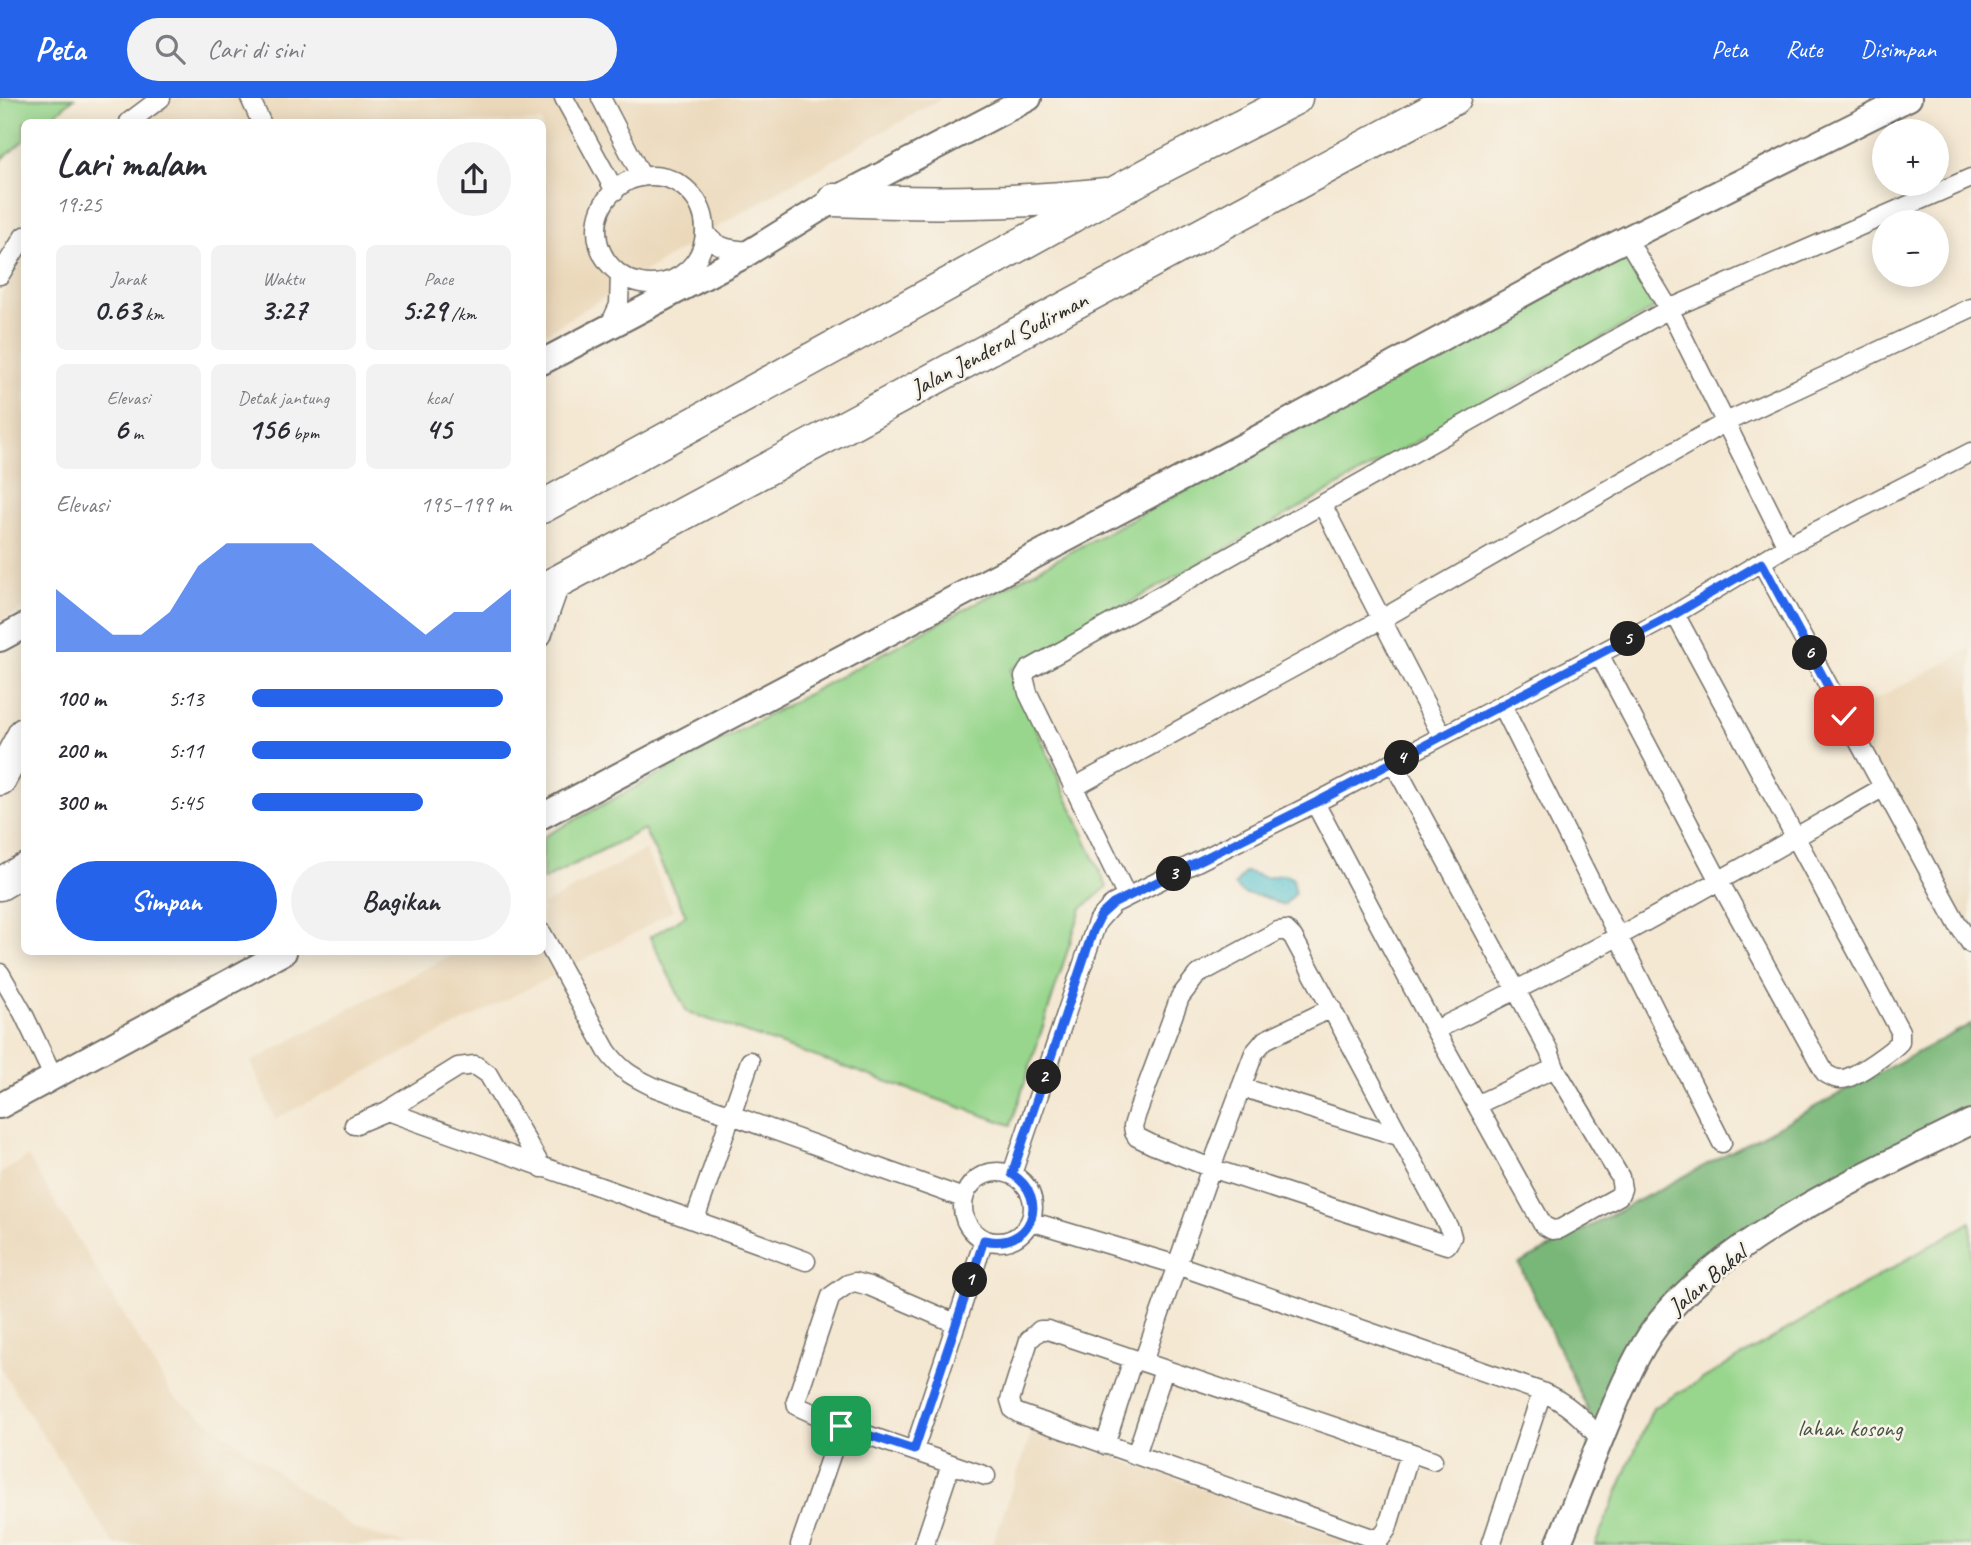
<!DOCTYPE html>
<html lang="id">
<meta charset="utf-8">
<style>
:root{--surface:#fff;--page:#f2f2f3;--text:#2b2b33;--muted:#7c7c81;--accent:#2563eb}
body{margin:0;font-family:Caveat,sans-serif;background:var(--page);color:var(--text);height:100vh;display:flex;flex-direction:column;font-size:26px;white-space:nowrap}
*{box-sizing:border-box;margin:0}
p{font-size:23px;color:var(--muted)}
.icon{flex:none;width:38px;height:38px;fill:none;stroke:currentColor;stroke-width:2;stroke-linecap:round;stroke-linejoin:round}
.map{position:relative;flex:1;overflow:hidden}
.details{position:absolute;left:21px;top:21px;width:525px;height:836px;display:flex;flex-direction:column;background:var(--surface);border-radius:10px;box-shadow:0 4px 18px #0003}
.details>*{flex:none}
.buttons{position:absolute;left:1872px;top:21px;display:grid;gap:14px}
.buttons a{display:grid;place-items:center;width:77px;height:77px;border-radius:50%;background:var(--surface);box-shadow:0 4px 18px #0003;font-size:35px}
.pin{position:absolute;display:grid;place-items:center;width:60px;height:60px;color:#fff;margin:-30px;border-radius:14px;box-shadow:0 4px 10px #0006}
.km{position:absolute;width:35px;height:35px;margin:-18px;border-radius:50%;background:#222;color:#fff;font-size:19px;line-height:35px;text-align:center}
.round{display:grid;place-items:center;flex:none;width:74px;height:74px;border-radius:37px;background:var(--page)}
.head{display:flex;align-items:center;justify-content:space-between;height:119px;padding:0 35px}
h1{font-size:38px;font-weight:700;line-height:52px}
.figures{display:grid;grid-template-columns:repeat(3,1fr);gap:10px;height:119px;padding:7px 35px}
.figures div{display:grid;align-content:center;border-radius:10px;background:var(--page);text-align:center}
.figures b{font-size:30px;font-weight:700}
.figures small{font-size:19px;font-weight:400}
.figures p{font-size:19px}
.chart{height:196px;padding:14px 35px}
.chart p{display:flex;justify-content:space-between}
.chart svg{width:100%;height:126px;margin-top:7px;fill:var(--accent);opacity:.7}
.action{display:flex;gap:14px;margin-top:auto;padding:14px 35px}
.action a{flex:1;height:80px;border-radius:42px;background:var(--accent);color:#fff;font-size:28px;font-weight:700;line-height:80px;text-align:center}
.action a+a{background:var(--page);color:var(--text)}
ul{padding:0 35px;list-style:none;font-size:23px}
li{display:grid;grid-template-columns:112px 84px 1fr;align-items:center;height:52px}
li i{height:18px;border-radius:9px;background:var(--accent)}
header{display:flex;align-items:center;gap:42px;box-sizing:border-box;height:98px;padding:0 35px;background:var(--accent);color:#fff}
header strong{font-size:33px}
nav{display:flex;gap:38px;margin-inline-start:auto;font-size:24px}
.search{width:490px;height:63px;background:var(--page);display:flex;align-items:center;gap:18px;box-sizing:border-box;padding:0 24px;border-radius:38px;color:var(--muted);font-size:26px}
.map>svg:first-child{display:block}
</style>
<header>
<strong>Peta</strong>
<div class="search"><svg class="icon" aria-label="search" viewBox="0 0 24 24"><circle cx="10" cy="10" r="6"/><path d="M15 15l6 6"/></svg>Cari di sini</div>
<nav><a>Peta</a><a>Rute</a><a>Disimpan</a></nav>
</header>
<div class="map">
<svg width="1971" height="1447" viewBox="0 0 1971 1447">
<rect width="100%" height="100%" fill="#f7f3e8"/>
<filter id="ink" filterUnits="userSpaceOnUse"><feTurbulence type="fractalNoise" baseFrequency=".0143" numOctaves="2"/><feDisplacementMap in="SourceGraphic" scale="14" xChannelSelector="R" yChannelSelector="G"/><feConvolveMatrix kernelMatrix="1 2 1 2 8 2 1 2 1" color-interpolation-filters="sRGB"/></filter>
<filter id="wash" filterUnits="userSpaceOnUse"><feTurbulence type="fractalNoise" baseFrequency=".00686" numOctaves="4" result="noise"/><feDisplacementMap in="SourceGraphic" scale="28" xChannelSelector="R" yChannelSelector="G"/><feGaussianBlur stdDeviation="1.57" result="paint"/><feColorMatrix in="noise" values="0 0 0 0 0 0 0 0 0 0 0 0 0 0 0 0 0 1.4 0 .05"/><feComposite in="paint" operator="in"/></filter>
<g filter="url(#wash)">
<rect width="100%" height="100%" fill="#f4e8d3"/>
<path fill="#ebd8ba" d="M171 0H942L739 116 543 237 542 24H141Z
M24 159V510L0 524V198Z
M1971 551V853L1844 618Z
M645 752 673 812 637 834 275 1021 251 964 456 854H542L543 807Z
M28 1059 172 1297 355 1431 407 1447H114L0 1270V1076Z
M1033 1331 1364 1447H992Z"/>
<path fill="#97d68c" stroke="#61805c" stroke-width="2" d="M0 0H74L46 24H24V42L0 63Z
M1622 156 1655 210 1010 572 1107 789 1081 811 1011 1027 687 914 650 839 686 817 644 731 543 782V739Z
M1971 1124V1447H1595L1653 1310Z"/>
<path fill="#79b778" stroke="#527152" stroke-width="2" d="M1971 926V1013L1709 1164 1596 1329 1519 1166Z"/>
<path fill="#55c1cf" stroke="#40767d" stroke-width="2" d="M1245 774C1252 774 1256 777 1263 779 1276 782 1278 771 1293 781L1295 796 1284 807C1276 806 1270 800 1261 798 1249 796 1243 799 1235 787Z"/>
</g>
<g filter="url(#ink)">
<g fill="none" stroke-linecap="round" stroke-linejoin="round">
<defs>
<path id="street" d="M250 0 261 24
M564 0 615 93
M601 0 642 79
M129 24 161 0
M597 132a54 54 0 1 1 108 0a54 54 0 1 1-108 0Z
M706 135C715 151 735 152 752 153
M1627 141 1669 211 1787 448
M0 177 24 138
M608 231 619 207 620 177
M1323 408 1442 638
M1762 465 1958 827 1971 846
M542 538 562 481
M1599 556 1719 783 1825 975C1832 979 1838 983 1847 980 1859 976 1892 953 1900 944V933L1675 516
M1502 607 1722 1045
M1073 690 1382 521 1726 324 1971 210
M1315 705 1435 932 1543 1127 1552 1132 1560 1131 1619 1098 1622 1091 1620 1079 1555 970 1549 953 1393 664
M1127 799 1028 595 1024 579 1028 572 1669 211 1971 80
M1286 832 1293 839 1450 1132 1452 1139 1447 1147 1211 1070 1153 1047 1137 1039 1134 1034 1133 1028 1137 1015 1180 899 1197 877 1278 833Z
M542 835 607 953C622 974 634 979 656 990L963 1100
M0 875 23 915 54 980
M1435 932C1589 859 1736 773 1884 689
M1241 989 1398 1038
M1478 1006 1555 970
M387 1013C526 1064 667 1111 806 1163
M354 1027 387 1013 458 969 475 967 488 976 542 1070
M963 1109a35 35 0 1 1 70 0a35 35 0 1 1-70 0Z
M1012 1076 1097 824 1113 806 1315 705 1675 516 1787 448 1971 354
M695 1121 750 963
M1030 1123 1177 1167 1542 1294C1566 1304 1585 1321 1600 1342
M955 1225 869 1188 855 1184 848 1186 831 1198 796 1303 797 1308 841 1328 986 1378
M1143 1264 1211 1070 1254 955 1265 942 1332 910
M1105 1347 1133 1261
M914 1352 984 1142
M1410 1355 1387 1431 1381 1440H1372L1020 1316 1013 1312 1010 1302 1029 1242 1040 1232H1048L1433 1362
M1136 1357 1164 1272
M800 1447 841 1328
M924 1447 951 1366
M1491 1447 1542 1294"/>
<path id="secondary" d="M542 264 740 160 834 102 1029 0
M0 541 24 528
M542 718 1243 348 1602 153 1909 0
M0 1008 284 854
M1558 1447C1573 1411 1587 1374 1602 1338 1616 1304 1630 1268 1650 1237 1714 1142 1870 1075 1971 1024"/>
<path id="highway" d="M834 102C924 106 1016 106 1106 96
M542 409 1156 72 1296 0
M542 492 1455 0
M0 681 24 636
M0 786 24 772"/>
</defs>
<use href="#street" stroke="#716d66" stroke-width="21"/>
<use href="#secondary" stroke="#716d66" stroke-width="28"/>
<use href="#highway" stroke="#716d66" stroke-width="35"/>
<use href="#street" stroke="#fff" stroke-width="18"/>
<use href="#secondary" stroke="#fff" stroke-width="24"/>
<use href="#highway" stroke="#fff" stroke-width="32"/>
</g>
</g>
<g fill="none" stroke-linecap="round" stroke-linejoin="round" filter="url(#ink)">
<defs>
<path id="route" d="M841 1328 914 1352 984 1142C1030 1153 1052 1101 1012 1076L1093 833 1101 817 1113 806 1315 705 1675 516 1762 465 1844 618"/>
</defs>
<use href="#route" stroke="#fff" stroke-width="14"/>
<use href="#route" stroke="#2563eb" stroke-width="9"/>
</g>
<g text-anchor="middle" stroke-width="5" stroke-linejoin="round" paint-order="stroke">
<g font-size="24" fill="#2b2b2b" stroke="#f7f3e8">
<text transform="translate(999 246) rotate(-28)" y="8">Jalan Jenderal Sudirman</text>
<text transform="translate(1707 1182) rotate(-40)" y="8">Jalan Bakal</text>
</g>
<g font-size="24" fill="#465643" stroke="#f7f3e8">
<text x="1850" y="1338">lahan kosong</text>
</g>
</g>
</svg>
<div class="buttons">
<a>+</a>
<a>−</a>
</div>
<div class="pin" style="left:841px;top:1328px;background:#1e9e55"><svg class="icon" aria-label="arrive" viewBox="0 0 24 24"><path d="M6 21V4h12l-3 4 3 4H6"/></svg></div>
<div class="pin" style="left:1844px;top:618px;background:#d93025"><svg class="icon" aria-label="check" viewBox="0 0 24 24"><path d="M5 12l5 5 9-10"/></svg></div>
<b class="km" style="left:970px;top:1182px">1</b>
<b class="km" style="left:1044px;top:979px">2</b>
<b class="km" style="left:1174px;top:776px">3</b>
<b class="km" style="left:1402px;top:660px">4</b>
<b class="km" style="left:1628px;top:541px">5</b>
<b class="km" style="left:1810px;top:555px">6</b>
<section class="details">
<div class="head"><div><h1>Lari malam</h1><p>19:25</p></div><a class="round"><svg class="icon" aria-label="share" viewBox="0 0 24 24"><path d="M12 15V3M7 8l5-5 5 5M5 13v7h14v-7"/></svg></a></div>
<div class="figures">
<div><p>Jarak</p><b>0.63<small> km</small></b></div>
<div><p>Waktu</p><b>3:27</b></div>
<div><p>Pace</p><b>5:29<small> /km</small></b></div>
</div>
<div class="figures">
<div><p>Elevasi</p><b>6<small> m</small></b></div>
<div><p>Detak jantung</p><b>156<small> bpm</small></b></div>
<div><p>kcal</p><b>45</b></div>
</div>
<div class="chart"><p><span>Elevasi</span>195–199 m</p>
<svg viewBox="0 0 160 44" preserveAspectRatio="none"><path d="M0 44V22L10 30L20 38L30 38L40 30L50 14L60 6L70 6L80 6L90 6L100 14L110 22L120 30L130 38L140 30L150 30L160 22V44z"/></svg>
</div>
<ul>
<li><b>100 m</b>5:13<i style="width:97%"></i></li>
<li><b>200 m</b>5:11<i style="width:100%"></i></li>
<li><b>300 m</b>5:45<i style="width:66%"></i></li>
</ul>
<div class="action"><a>Simpan</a><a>Bagikan</a></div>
</section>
</div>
